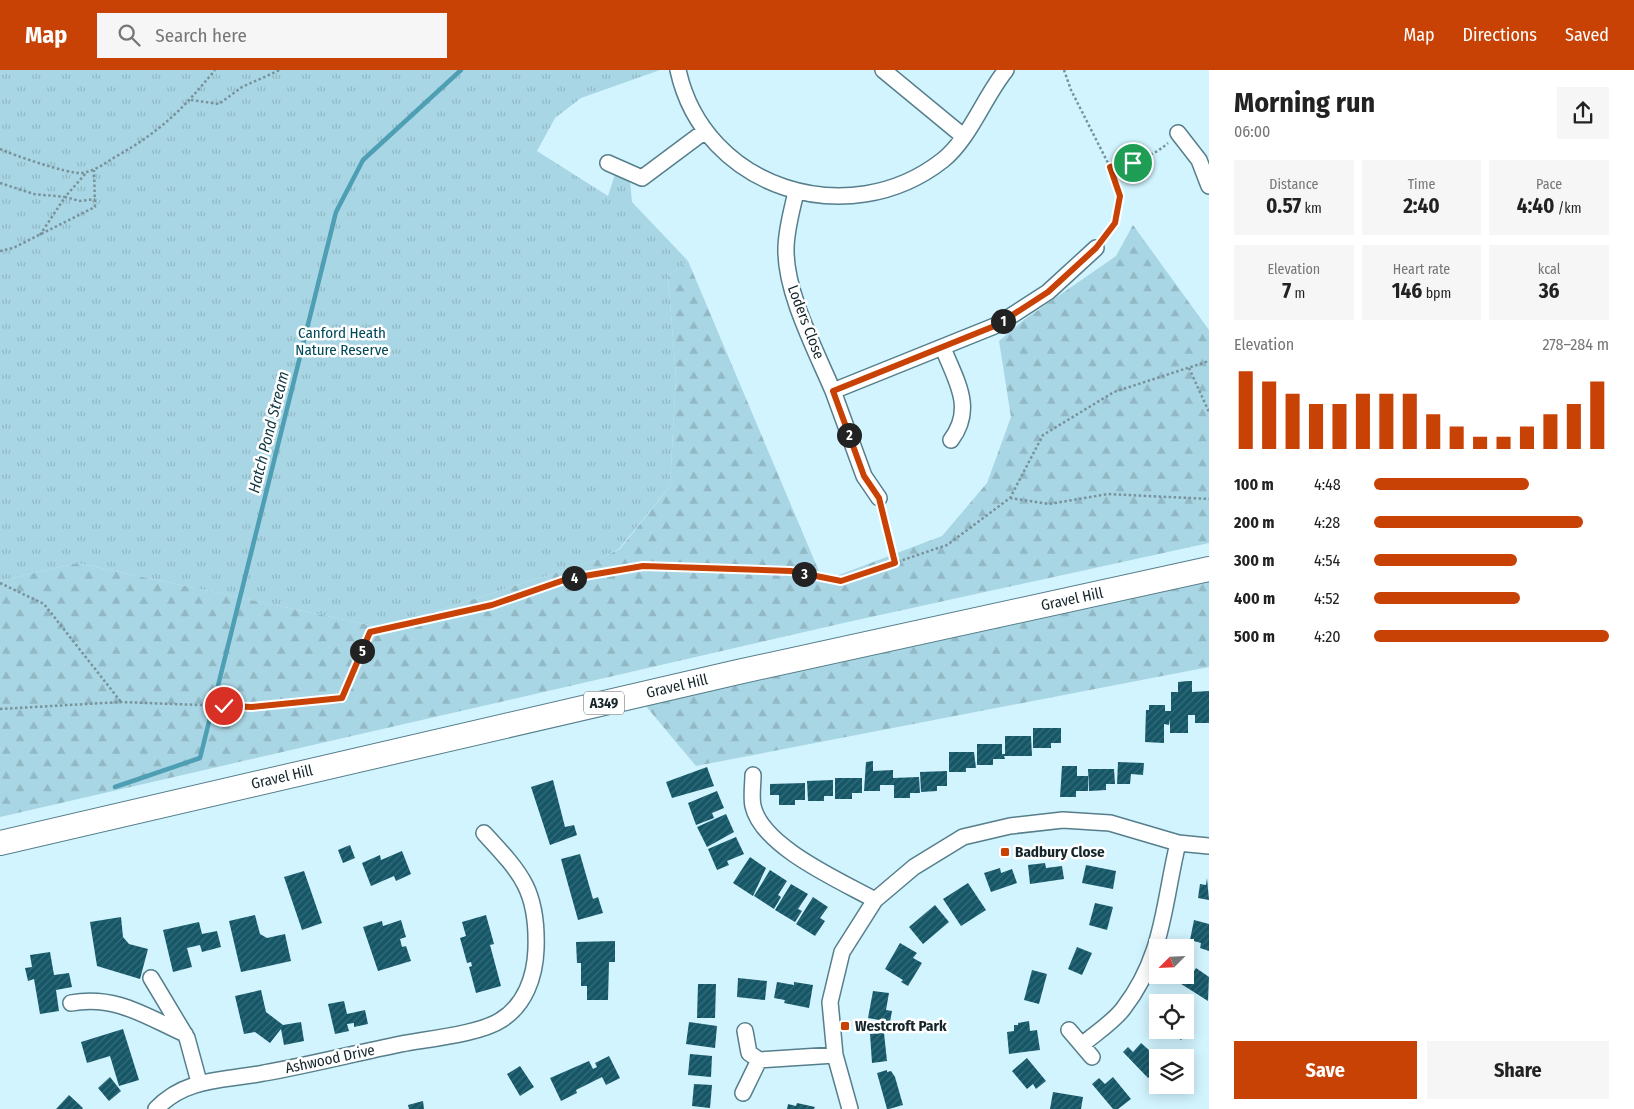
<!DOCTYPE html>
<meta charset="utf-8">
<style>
:root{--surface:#fff;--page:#f6f6f6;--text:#222;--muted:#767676;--accent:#c84206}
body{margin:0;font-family:"Fira Sans Condensed",sans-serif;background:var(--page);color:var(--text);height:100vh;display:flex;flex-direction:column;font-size:19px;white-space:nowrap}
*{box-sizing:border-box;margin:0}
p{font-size:16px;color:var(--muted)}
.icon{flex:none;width:28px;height:28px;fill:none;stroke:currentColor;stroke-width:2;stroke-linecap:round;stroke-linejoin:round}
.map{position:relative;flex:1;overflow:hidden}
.side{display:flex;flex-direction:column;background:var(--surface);width:425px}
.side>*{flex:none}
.needle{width:32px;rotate:246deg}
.buttons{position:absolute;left:1149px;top:869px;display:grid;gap:10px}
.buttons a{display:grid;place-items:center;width:45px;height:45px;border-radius:0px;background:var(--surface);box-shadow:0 2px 12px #0003;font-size:25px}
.pin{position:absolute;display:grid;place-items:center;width:42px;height:42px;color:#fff;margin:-21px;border:2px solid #fff;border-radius:50%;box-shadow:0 1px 5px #0007}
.km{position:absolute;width:25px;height:25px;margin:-12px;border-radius:50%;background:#222;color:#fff;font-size:14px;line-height:25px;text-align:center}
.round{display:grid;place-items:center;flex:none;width:52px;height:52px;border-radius:0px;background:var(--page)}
.head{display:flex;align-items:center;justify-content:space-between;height:85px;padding:0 25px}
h1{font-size:28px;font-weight:700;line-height:38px}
.metrics{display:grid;grid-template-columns:repeat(3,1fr);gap:8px;height:85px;padding:5px 25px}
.metrics div{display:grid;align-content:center;border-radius:0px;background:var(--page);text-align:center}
.metrics b{font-size:21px;font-weight:700}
.metrics small{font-size:14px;font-weight:400}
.metrics p{font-size:14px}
.chart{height:140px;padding:10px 25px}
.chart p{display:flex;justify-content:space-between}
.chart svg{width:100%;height:90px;margin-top:5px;stroke:var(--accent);stroke-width:6}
.action{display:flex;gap:10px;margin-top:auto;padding:10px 25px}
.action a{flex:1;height:58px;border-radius:0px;background:var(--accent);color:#fff;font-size:20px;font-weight:700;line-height:58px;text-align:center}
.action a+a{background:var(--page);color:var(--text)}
ul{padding:0 25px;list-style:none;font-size:16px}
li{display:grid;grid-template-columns:80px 60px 1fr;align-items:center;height:38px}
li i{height:12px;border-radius:6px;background:var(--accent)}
header{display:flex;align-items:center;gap:30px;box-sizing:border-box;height:70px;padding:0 25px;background:var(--accent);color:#fff}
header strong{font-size:24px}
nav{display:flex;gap:28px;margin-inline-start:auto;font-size:18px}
.search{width:350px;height:45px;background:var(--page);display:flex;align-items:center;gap:12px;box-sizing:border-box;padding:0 18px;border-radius:0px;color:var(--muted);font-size:19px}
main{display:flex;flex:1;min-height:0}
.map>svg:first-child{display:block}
</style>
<header>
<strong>Map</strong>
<div class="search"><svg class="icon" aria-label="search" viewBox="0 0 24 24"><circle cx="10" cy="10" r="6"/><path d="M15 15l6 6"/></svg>Search here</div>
<nav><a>Map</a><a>Directions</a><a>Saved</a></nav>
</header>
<main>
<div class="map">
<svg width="1209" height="1039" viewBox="0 0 1209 1039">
<defs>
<pattern id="grass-tufts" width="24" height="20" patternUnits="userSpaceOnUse" patternTransform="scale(1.25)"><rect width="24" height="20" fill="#a9d6e4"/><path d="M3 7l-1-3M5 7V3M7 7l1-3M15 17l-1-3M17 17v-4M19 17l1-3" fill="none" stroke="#91b8c4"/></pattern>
<pattern id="forest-firs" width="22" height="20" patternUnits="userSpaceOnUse" patternTransform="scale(1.25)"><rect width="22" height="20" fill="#a9d6e4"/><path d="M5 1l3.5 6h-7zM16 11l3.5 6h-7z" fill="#91b8c4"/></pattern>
<pattern id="building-hatch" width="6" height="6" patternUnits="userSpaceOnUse" patternTransform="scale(1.25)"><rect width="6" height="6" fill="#165767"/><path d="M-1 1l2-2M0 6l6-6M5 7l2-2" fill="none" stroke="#376c79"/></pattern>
</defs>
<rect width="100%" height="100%" fill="#d1f4ff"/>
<path fill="url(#grass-tufts)" d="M0 0H660L581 28 555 48 537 81 608 126 615 104 630 110 632 132 688 191 668 206 676 306 670 416 619 479 596 490 383 558 77 493 0 511Z"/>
<path fill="url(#forest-firs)" d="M1133 155 1209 260V473L839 554 0 747V511L77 493 383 558 596 490 620 479 670 416 676 306 668 206 688 191 823 511 942 466 987 413 1011 347 999 271 1025 249 1116 186Z
M1209 511V597L696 696 645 635Z"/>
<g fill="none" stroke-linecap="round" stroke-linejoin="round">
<path stroke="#4e9eb4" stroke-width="4.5" d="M115 717 200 688 336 142 363 90 461 0"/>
</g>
<path fill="url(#building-hatch)" d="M1188 611H1192V622L1209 621V653H1195V645H1188V663H1170V649L1169 655 1164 654V673L1145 672 1146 640H1149V635H1165V641H1171V622H1178V612Z
M1033 658H1061V673H1051V678H1033Z
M1005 666H1031L1032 686H1004L1005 689H993V695H977V674H1002V684H1005Z
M949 682H974L976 698H966V702H949Z
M873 691V701L893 700V708L919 707 920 723H910V728H894V715H880V721H864L866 692Z
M1118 692 1144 693 1143 705 1131 704 1130 714H1117Z
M1062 696H1077V706H1088V721H1076V727H1060Z
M707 697 714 716 672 728 666 712Z
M1088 699H1114L1115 714H1106V720L1089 721Z
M947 701V716H937V721L921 722 920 702Z
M835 708H862V723H852V729H835Z
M553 710 565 757 574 755 577 765 550 775 531 717Z
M833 710V726H824V731H808L807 711Z
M805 713V730H795V735H779V725H770V714Z
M717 721 724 738 712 743 714 748 696 755 688 733Z
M726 744 734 762 707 777 697 757Z
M736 767 744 784 727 791 729 795 717 800 708 779Z
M350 775 355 788 343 793 338 780Z
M402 781 411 804 396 811 394 806 371 816 362 793 380 785 381 790Z
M580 784 593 829 598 827 603 843 578 850 561 789Z
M750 787 766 798 753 826 733 813Z
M1045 793 1046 798 1062 796 1064 809 1030 814 1028 795Z
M1086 795 1116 801 1113 819 1082 813Z
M1000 798 1001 803 1012 799 1017 813 991 822 984 803Z
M770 800 787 811 778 825 781 827 774 839 754 826Z
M304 801 322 853 302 860 284 807Z
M1207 808 1209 830 1198 828 1200 814 1206 815Z
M968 813 986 840 961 856 943 829Z
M791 814 808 824 798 839 802 841 795 852 775 840Z
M813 827 828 837 820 848 825 851 815 866 796 854Z
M1095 833 1113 837 1107 860 1089 855Z
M935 835 949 852 923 874 909 857Z
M255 845 260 864 267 868 285 864 291 891 241 902 229 851Z
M486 845 494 874 490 875 501 916 476 923 469 897 472 896 471 892 467 893 460 868 466 866 462 852Z
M121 847 123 867 129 874 148 879 140 909 97 896 90 852Z
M401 850 406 867 400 869 402 877 406 876 411 891 378 901 363 857 382 851 383 856Z
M1194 850 1209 854V881L1200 878 1201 873 1190 870Z
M199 852 202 864 217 861 221 877 202 882 200 875 187 878 192 897 173 902 163 860Z
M615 871V892H609L608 930H587V916H581V893H577L576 872Z
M900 873 917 883 913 888 922 893 908 916 901 912 903 910 885 899Z
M1077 877 1092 883 1082 905 1068 899Z
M50 882 54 905 69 903 72 917 56 920 59 941 40 944 34 909 28 911 25 898 32 897 30 885Z
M1196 898 1209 907 1208 931 1178 912 1185 905V902L1191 906Z
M1032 900 1047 904 1039 934 1024 930Z
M738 908 767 911 765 930 737 927Z
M777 912 794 915V912L813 915 809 938 784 933 785 930 774 928Z
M698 914H716L715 948H697Z
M261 920 266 942 283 955 301 952 304 971 284 975 281 959 270 973 255 962 244 964 235 926Z
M873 921 889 923 886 940 892 941 890 952 868 948Z
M344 931 347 944 365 940 368 954 354 957V953L347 954 349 961 335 964 328 934Z
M1185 948 1193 955 1181 970 1168 960H1185Z
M1029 951 1030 961 1037 960 1040 980 1009 984 1007 962 1014 961V955H1018V953Z
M689 952 717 956 715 978 686 974Z
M123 959 139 1010 119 1016 110 986 87 993 81 972Z
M884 963 887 991 872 993 870 964Z
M1141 973 1158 988V1007L1153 1003 1148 1008 1123 982 1128 977 1133 982Z
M690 984 712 986 711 1007 688 1005Z
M609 986 620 1008 606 1015 602 1007 576 1020 577 1023 561 1031 550 1008 589 991 593 999 597 997 595 993Z
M1027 988 1046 1011 1036 1019 1033 1014 1027 1019 1012 1001Z
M520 996 534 1017 520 1026 507 1004Z
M887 1000V1002L891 1001 895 1007 903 1035 889 1039H887L877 1003Z
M110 1007 121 1021 109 1031 98 1018Z
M1113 1007 1131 1029 1118 1039H1113L1092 1014 1099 1008 1105 1014Z
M694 1014 712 1015 710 1038 692 1036Z
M1053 1022 1083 1027 1081 1039H1050Z
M69 1025 83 1038 82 1039H56Z
M423 1031 424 1039H409L408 1035Z
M797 1033 815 1037 814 1039H787L788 1034 796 1036Z"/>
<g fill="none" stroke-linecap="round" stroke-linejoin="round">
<defs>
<path id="minor" d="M678 0C704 119 849 164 943 90 970 68 984 27 1006 0
M883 0 963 66
M1178 63 1199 90 1209 116
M608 93 642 108 705 61
M796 122C792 140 786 160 786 179 785 222 816 281 833 321L997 255 1048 222 1096 178
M943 278C956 311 975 338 951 370
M833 321 864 406 879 428
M753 705C753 714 751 727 753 736 762 777 841 811 875 830
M151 908 187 968 199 1012
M71 933C116 925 145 946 185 964
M1069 960 1092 987
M745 961 749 983 759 990 835 985
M1083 974C1096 963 1113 952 1123 939 1164 886 1163 835 1178 773
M743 1023 759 990
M156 1039C186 1007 225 1011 264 1003 310 995 356 983 401 974 427 969 480 964 501 950 525 935 535 907 536 879 538 821 522 804 484 763
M850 1039 835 985 830 932 842 882 875 830 914 797 963 767 1010 756 1063 750 1110 753 1178 773 1209 776"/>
<path id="primary" d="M0 773 738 602 1209 499"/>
</defs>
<use href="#minor" stroke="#567e8b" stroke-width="18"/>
<use href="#primary" stroke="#567e8b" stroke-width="26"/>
<path stroke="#77929a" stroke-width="2.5" stroke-dasharray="2.5 2.5" stroke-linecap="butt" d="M1064 0 1071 20 1110 97C1132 93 1151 88 1168 73
M191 30 219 34 242 17 280 0
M0 79C13 85 68 104 81 103 93 102 104 94 115 87 160 62 182 40 215 0
M0 113 34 124 65 127 86 103
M40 165 65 127 80 131 95 129
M1104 167C1125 142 1120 125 1110 97
M0 181 13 178 95 137 94 100
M1189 298 1209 342
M1010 428 1049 434 1108 424 1209 429
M882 441 895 493
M0 513 44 534 121 632
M0 639 121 632 252 637 342 628 370 562 492 535 567 509 643 496 791 501 841 511 947 475 1010 428 1043 365 1114 322 1209 291"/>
<use href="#minor" stroke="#fff" stroke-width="15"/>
<use href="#primary" stroke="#fff" stroke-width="24"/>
</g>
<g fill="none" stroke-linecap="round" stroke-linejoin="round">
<defs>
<path id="route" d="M224 636 252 637 342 628 370 562 492 535 567 509 643 496 791 501 841 511 895 493 879 428 864 406 833 321 997 255 1048 222 1096 178 1115 153 1120 126 1110 97 1133 93"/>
</defs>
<use href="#route" stroke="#fff" stroke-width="10"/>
<use href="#route" stroke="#c84206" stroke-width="6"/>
</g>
<g fill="#c84206" stroke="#fff" stroke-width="2">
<rect x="1000" y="777" width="10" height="10" rx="2.5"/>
<rect x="840" y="951" width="10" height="10" rx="2.5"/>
</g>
<g text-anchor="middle" stroke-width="5" stroke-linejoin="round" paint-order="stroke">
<rect fill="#fff" stroke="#5b676b" stroke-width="1" x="584" y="621.5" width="40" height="23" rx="4"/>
<g font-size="14" font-weight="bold" fill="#15262b">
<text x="604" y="638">A349</text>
</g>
<g font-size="15" fill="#15262b" stroke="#fff">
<text transform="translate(806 252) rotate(69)" y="5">Loders Close</text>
<text transform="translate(1072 529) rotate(-12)" y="5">Gravel Hill</text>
<text transform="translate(677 616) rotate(-13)" y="5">Gravel Hill</text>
<text transform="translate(282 707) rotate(-13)" y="5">Gravel Hill</text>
<text transform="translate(330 989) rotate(-12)" y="5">Ashwood Drive</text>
</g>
<g font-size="15" fill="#004959" stroke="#fff">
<text x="342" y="268">Canford Heath<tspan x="342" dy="17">Nature Reserve</tspan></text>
</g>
<g font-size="15" font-weight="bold" fill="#15262b" stroke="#fff" text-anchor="start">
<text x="1015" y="787">Badbury Close</text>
<text x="855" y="961">Westcroft Park</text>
</g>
<g font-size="16" font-style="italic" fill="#143a44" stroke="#fff">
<text transform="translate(268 362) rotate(-76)" y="6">Hatch Pond Stream</text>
</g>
</g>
</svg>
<div class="buttons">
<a><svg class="needle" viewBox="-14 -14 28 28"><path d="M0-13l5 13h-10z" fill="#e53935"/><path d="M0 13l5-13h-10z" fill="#767676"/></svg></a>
<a><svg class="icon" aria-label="locate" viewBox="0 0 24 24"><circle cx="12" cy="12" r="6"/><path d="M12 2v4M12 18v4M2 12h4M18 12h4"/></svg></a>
<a><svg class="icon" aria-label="layers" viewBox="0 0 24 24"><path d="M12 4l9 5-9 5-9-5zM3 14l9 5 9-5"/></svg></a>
</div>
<div class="pin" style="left:1133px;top:93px;background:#1e9e55"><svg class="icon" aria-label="arrive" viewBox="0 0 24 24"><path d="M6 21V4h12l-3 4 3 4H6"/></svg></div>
<div class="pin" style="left:224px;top:636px;background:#d93025"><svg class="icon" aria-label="check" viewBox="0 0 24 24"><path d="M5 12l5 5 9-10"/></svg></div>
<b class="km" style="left:1003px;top:251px">1</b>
<b class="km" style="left:849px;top:365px">2</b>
<b class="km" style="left:804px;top:504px">3</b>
<b class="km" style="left:574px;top:508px">4</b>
<b class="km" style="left:362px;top:581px">5</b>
</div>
<section class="side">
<div class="head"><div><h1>Morning run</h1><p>06:00</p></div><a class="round"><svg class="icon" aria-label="share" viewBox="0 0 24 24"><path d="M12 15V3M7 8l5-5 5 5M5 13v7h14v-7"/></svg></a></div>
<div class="metrics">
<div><p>Distance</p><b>0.57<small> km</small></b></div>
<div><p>Time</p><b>2:40</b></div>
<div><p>Pace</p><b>4:40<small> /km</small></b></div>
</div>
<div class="metrics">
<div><p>Elevation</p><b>7<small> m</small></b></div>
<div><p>Heart rate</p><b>146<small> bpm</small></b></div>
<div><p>kcal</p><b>36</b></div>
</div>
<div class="chart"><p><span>Elevation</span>278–284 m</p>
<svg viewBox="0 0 160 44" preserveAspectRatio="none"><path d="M5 44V6M15 44V11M25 44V17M35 44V22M45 44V22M55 44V17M65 44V17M75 44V17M85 44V27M95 44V33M105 44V38M115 44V38M125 44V33M135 44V27M145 44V22M155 44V11"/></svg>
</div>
<ul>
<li><b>100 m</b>4:48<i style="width:66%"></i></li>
<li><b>200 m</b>4:28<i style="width:89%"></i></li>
<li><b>300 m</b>4:54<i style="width:61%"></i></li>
<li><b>400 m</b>4:52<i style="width:62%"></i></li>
<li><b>500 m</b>4:20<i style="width:100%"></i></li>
</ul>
<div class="action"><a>Save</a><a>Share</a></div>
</section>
</main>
